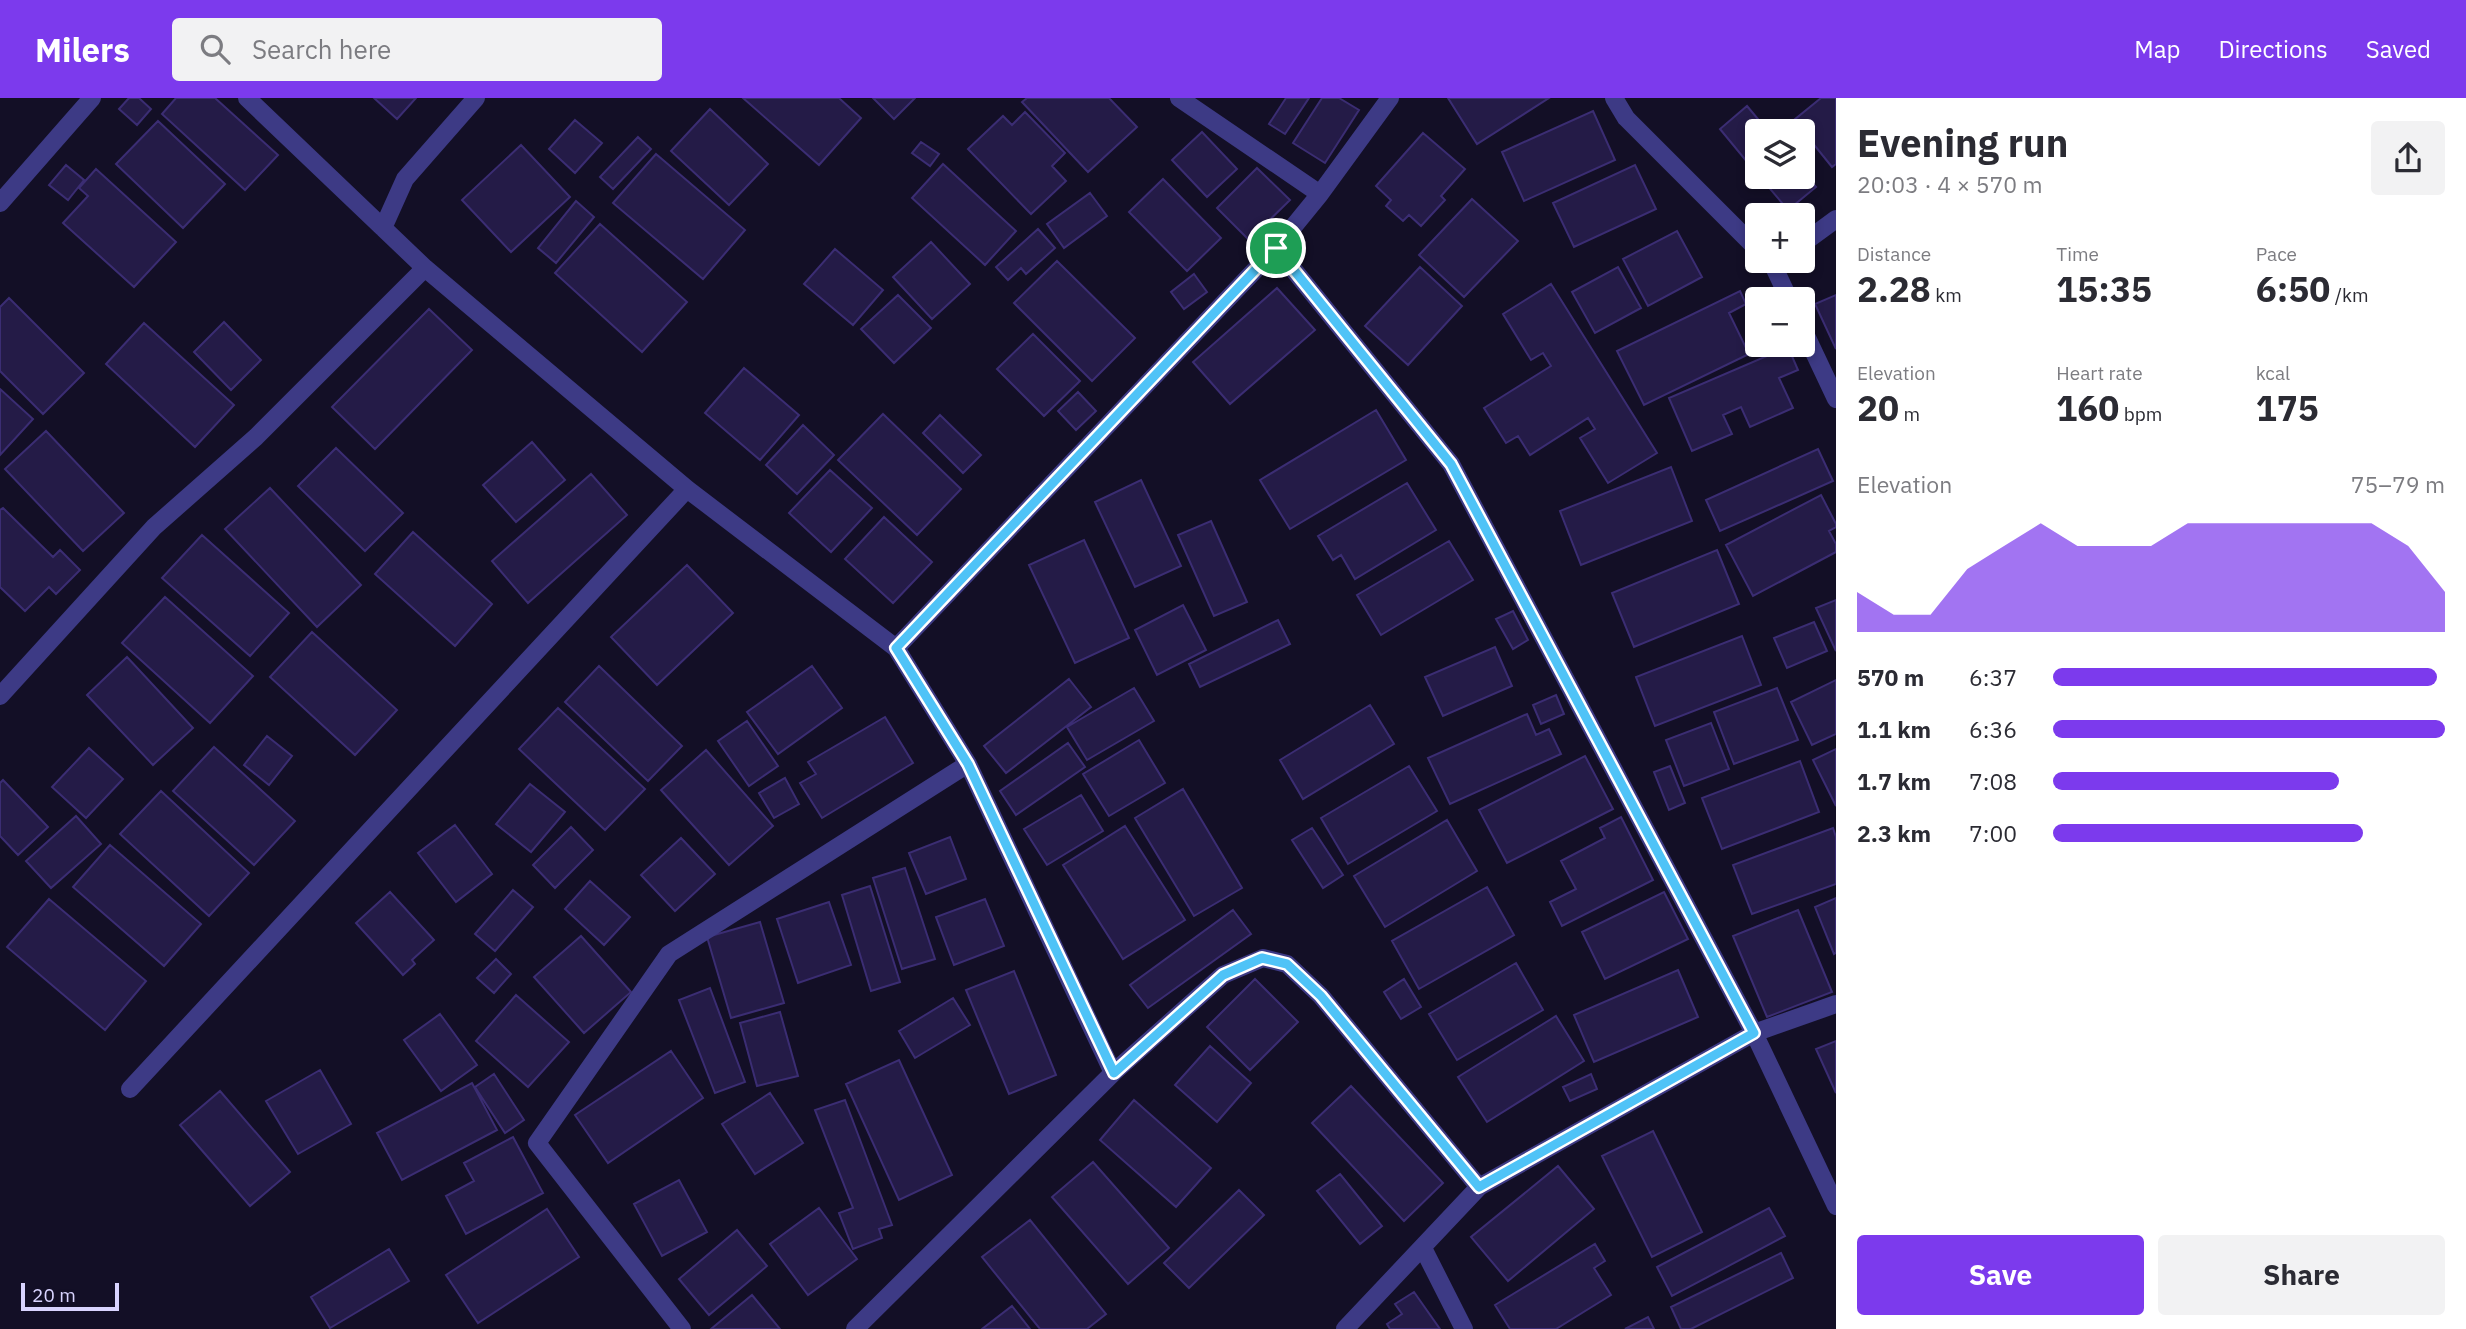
<!DOCTYPE html>
<meta charset="utf-8">
<style>
:root{--surface:#fff;--page:#f2f2f3;--text:#2b2b33;--muted:#7c7c81;--accent:#7c3aed}
body{margin:0;font-family:"IBM Plex Sans",sans-serif;background:var(--page);color:var(--text);height:100vh;display:flex;flex-direction:column;font-size:26px;white-space:nowrap}
*{box-sizing:border-box;margin:0}
p{font-size:23px;color:var(--muted)}
.icon{flex:none;width:38px;height:38px;fill:none;stroke:currentColor;stroke-width:2;stroke-linecap:round;stroke-linejoin:round}
.map{position:relative;flex:1;overflow:hidden}
.details{display:flex;flex-direction:column;background:var(--surface);width:630px}
.details>*{flex:none}
.buttons{position:absolute;left:1745px;top:21px;display:grid;gap:14px}
.buttons a{display:grid;place-items:center;width:70px;height:70px;border-radius:7px;background:var(--surface);box-shadow:0 4px 10px #0003;font-size:35px}
.scale{position:absolute;left:21px;bottom:18px;width:98px;box-sizing:border-box;padding-left:7px;border:4px solid #d9d4ff;border-top:0;font-size:19px;line-height:24px;white-space:nowrap;color:#d9d4ff;-webkit-text-stroke:5px #130f26;paint-order:stroke}
.pin{position:absolute;display:grid;place-items:center;width:60px;height:60px;color:#fff;margin:-30px;border:4px solid #fff;border-radius:50%;box-shadow:0 2px 7px #0007}
.round{display:grid;place-items:center;flex:none;width:74px;height:74px;border-radius:7px;background:var(--page)}
.head{display:flex;align-items:center;justify-content:space-between;height:119px;padding:0 21px}
h1{font-size:38px;font-weight:700;line-height:52px}
.stats{display:grid;grid-template-columns:repeat(3,1fr);gap:10px;height:119px;padding:7px 21px}
.stats div{display:grid;align-content:center}
.stats b{font-size:35px;font-weight:700}
.stats small{font-size:19px;font-weight:400}
.stats p{font-size:19px}
.chart{height:196px;padding:14px 21px}
.chart p{display:flex;justify-content:space-between}
.chart svg{width:100%;height:126px;margin-top:7px;fill:var(--accent);opacity:.7}
.cta{display:flex;gap:14px;margin-top:auto;padding:14px 21px}
.cta a{flex:1;height:80px;border-radius:7px;background:var(--accent);color:#fff;font-size:28px;font-weight:700;line-height:80px;text-align:center}
.cta a+a{background:var(--page);color:var(--text)}
ul{padding:0 21px;list-style:none;font-size:23px}
li{display:grid;grid-template-columns:112px 84px 1fr;align-items:center;height:52px}
li i{height:18px;border-radius:9px;background:var(--accent)}
header{display:flex;align-items:center;gap:42px;box-sizing:border-box;height:98px;padding:0 35px;background:var(--accent);color:#fff}
header strong{font-size:33px}
nav{display:flex;gap:38px;margin-inline-start:auto;font-size:24px}
.search{width:490px;height:63px;background:var(--page);display:flex;align-items:center;gap:18px;box-sizing:border-box;padding:0 24px;border-radius:7px;color:var(--muted);font-size:26px}
main{display:flex;flex:1;min-height:0}
.map>svg:first-child{display:block}
</style>
<header>
<strong>Milers</strong>
<div class="search"><svg class="icon" aria-label="search" viewBox="0 0 24 24"><circle cx="10" cy="10" r="6"/><path d="M15 15l6 6"/></svg>Search here</div>
<nav><a>Map</a><a>Directions</a><a>Saved</a></nav>
</header>
<main>
<div class="map">
<svg width="1836" height="1231" viewBox="0 0 1836 1231">
<rect width="100%" height="100%" fill="#130f26"/>
<path fill="#241b47" stroke="#3b2d73" stroke-width="2" d="M129 0H139L151 11 137 27 119 11Z
M176 0H215L278 57 245 92 162 16Z
M374 0H416L397 21Z
M743 0H839L861 20 819 67Z
M873 0H915L894 21Z
M1027 0H1109L1137 29 1088 74 1022 4Z
M1286 0H1309L1285 36 1269 26Z
M1322 0H1339L1359 12 1325 65 1293 45Z
M1448 0H1549L1477 46Z
M1821 0H1836V66L1832 69 1794 22Z
M1747 8 1768 33H1757V76L1720 31Z
M710 11 768 66 729 107 671 53Z
M1593 13 1615 62 1524 103 1502 54Z
M1025 14 1065 55 1052 68 1066 83 1031 116 968 51 1003 18 1012 27Z
M575 22 602 45 575 75 549 51Z
M158 23 225 86 183 130 116 66Z
M1202 34 1237 71 1207 99 1172 62Z
M1423 35 1465 71 1441 98 1445 102 1421 128 1409 117 1403 123 1386 108 1391 102 1376 88Z
M638 39 651 51 613 91 600 79Z
M921 44 939 56 930 68 912 55Z
M521 47 570 99 511 154 462 102Z
M656 56 745 132 703 181 613 105Z
M943 66 1016 133 985 167 912 100Z
M66 67 84 82 68 102 49 87Z
M1635 67 1656 111 1574 149 1553 105Z
M1257 70 1290 102 1249 142 1217 110Z
M96 71 176 144 134 189 63 125 88 98 79 90Z
M1802 74 1816 89 1788 112 1760 79H1802Z
M1163 81 1221 140 1187 173 1129 114Z
M1090 95 1107 118 1064 150 1047 126Z
M1472 101 1518 143 1464 199 1419 157Z
M576 103 594 119 556 165 538 150Z
M600 126 687 204 642 254 555 175Z
M1038 131 1055 150 1026 176 1021 170 1008 182 996 169Z
M1677 133 1702 179 1648 208 1623 161Z
M931 144 970 186 932 221 893 179Z
M835 151 883 192 853 227 804 186Z
M1057 163 1135 240 1092 283 1014 205Z
M1420 169 1462 208 1408 267 1365 228Z
M1618 169 1641 210 1595 235 1572 194Z
M1194 176 1207 194 1184 211 1171 194Z
M1551 186 1657 355 1608 385 1580 340 1595 331 1588 320 1530 357 1518 338 1506 345 1484 310 1551 268 1543 255 1531 262 1503 216Z
M1277 190 1315 232 1230 306 1193 264Z
M1740 193 1746 206 1729 215 1749 256 1644 307 1617 253Z
M898 197 931 230 894 265 861 231Z
M1836 197V251L1815 206Z
M9 200 84 275 43 316 0 273V209Z
M429 211 472 252 375 351 332 309Z
M224 224 261 262 231 292 194 254Z
M144 225 234 307 195 349 106 266Z
M1033 236 1080 283 1044 318 997 271Z
M1788 249 1798 272 1779 280 1793 310 1750 329 1741 309 1723 317 1732 336 1692 353 1669 300Z
M744 270 799 317 760 362 705 315Z
M0 291 33 321 0 357Z
M1078 294 1096 313 1076 332 1058 313Z
M1376 312 1406 362 1290 431 1260 382Z
M883 316 961 391 917 437 838 362Z
M940 317 981 357 963 375 923 335Z
M803 327 834 357 797 396 766 367Z
M46 333 124 415 83 453 5 371Z
M532 344 565 382 516 424 483 387Z
M336 350 403 415 365 453 298 388Z
M1818 351 1833 383 1720 433 1706 402Z
M1671 369 1692 423 1581 467 1560 413Z
M830 372 872 410 831 454 789 415Z
M591 376 627 417 528 505 492 463Z
M1141 382 1181 468 1135 489 1095 404Z
M1407 385 1436 432 1355 481 1341 457 1333 462 1318 438Z
M270 390 361 487 317 529 225 431Z
M1821 397 1836 426V429L1829 433 1836 446V454L1753 498 1726 447Z
M3 410 53 459 60 452 80 472 56 496 49 489 25 513 0 489V412Z
M884 419 932 464 893 505 845 461Z
M1211 423 1247 504 1214 518 1178 437Z
M413 434 492 506 455 548 375 476Z
M202 437 289 515 250 558 162 480Z
M1084 442 1129 540 1075 565 1029 467Z
M1449 443 1473 482 1381 537 1357 497Z
M1717 452 1739 506 1634 549 1612 495Z
M687 467 733 515 657 587 611 539Z
M165 499 253 578 210 625 122 545Z
M1836 502V553L1816 510Z
M1183 507 1206 552 1157 577 1135 532Z
M1513 513 1528 542 1513 551 1496 521Z
M1278 522 1290 546 1200 589 1189 566Z
M1814 524 1827 553 1787 570 1774 540Z
M312 534 397 612 355 657 270 579Z
M1742 538 1761 587 1655 628 1636 579Z
M1495 549 1512 588 1443 618 1425 579Z
M127 559 193 630 153 667 87 597Z
M599 568 682 648 648 683 565 604Z
M812 568 842 610 778 656 747 614Z
M1069 581 1091 609 1006 675 984 648Z
M1836 582V636L1812 647 1791 604Z
M1134 590 1154 623 1087 662 1067 629Z
M1777 590 1798 642 1734 666 1714 614Z
M1556 597 1564 616 1541 626 1533 607Z
M1370 607 1394 646 1303 701 1280 662Z
M558 610 645 691 605 732 519 651Z
M1527 616 1536 637 1549 631 1561 656 1450 706 1428 660Z
M885 619 913 665 822 720 800 685 816 676 808 664Z
M747 623 778 668 749 688 718 643Z
M1711 625 1729 671 1684 688 1666 642Z
M267 638 292 658 269 687 244 667Z
M1139 642 1165 685 1109 718 1083 676Z
M1068 645 1085 669 1016 717 1000 693Z
M214 649 295 723 254 767 173 693Z
M89 650 123 681 86 720 52 689Z
M1836 651V708L1813 662Z
M706 652 773 728 729 767 661 692Z
M1585 658 1613 711 1507 765 1479 712Z
M1800 663 1819 714 1722 751 1702 700Z
M1409 668 1437 713 1348 766 1321 720Z
M1670 668 1685 705 1669 712 1654 674Z
M785 680 799 706 774 720 759 695Z
M3 682 48 729 18 757 0 738V685Z
M530 686 565 714 531 754 496 726Z
M1183 691 1242 790 1194 818 1135 720Z
M161 693 249 775 209 818 120 736Z
M1081 697 1103 733 1047 767 1024 731Z
M76 718 101 746 51 790 26 763Z
M1621 719 1653 782 1562 828 1550 804 1576 791 1561 763 1605 740 1600 730Z
M1447 722 1477 773 1385 829 1354 778Z
M455 727 492 776 456 804 418 755Z
M1125 728 1185 822 1123 861 1063 767Z
M571 729 593 752 555 790 533 767Z
M1312 730 1343 777 1323 790 1292 742Z
M1833 730 1836 739V786L1752 816 1733 767Z
M950 739 966 781 926 796 909 755Z
M681 740 715 776 675 813 641 777Z
M110 747 201 826 164 868 73 789Z
M905 770 935 861 902 871 873 780Z
M590 783 630 819 604 847 565 811Z
M870 788 900 884 871 893 842 797Z
M1487 789 1514 837 1419 891 1392 843Z
M513 792 533 809 495 853 475 836Z
M390 794 434 842 412 862 415 866 403 877 356 825Z
M1664 794 1688 841 1605 881 1582 834Z
M1836 800V855L1834 856 1815 809Z
M49 801 146 883 105 932 7 849Z
M985 801 1004 848 954 867 936 819Z
M829 804 851 867 798 885 777 821Z
M1233 812 1251 836 1148 910 1130 887Z
M1798 812 1832 894 1767 919 1733 838Z
M760 824 784 905 731 920 707 839Z
M581 838 631 894 584 935 534 879Z
M496 861 511 876 494 895 477 880Z
M1516 865 1543 912 1457 962 1429 916Z
M1678 872 1698 919 1594 964 1574 917Z
M1014 873 1056 977 1009 996 966 892Z
M1255 881 1298 924 1250 972 1207 929Z
M1404 881 1421 909 1401 921 1384 894Z
M710 890 745 984 715 995 679 902Z
M516 897 569 944 528 989 476 943Z
M953 900 970 927 915 960 899 933Z
M780 914 798 978 757 988 740 925Z
M440 916 477 967 441 993 404 942Z
M1556 918 1584 963 1487 1024 1458 979Z
M1836 943V995L1816 951Z
M1210 948 1251 985 1217 1024 1175 987Z
M671 953 703 1000 608 1065 575 1017Z
M899 962 952 1077 899 1102 846 986Z
M320 972 351 1026 298 1056 266 1003Z
M494 976 524 1022 505 1035 475 989Z
M1591 976 1597 991 1570 1003 1563 989Z
M472 985 497 1032 402 1082 377 1035Z
M1351 988 1443 1085 1404 1123 1312 1025Z
M220 993 290 1074 250 1108 180 1027Z
M770 995 803 1045 755 1076 722 1026Z
M845 1002 892 1127 879 1131 882 1140 853 1151 839 1115 853 1110 815 1012Z
M1134 1002 1211 1070 1176 1109 1100 1042Z
M1653 1033 1702 1134 1652 1159 1602 1058Z
M513 1039 543 1095 466 1136 446 1098 474 1083 464 1065Z
M1093 1064 1169 1150 1128 1186 1052 1099Z
M1558 1068 1594 1111 1508 1183 1471 1139Z
M1340 1076 1382 1128 1360 1146 1317 1093Z
M679 1082 707 1134 662 1158 634 1106Z
M1239 1092 1264 1117 1189 1190 1164 1165Z
M819 1110 857 1161 808 1197 770 1146Z
M1769 1110 1785 1138 1672 1198 1657 1169Z
M547 1111 579 1159 478 1225 446 1177Z
M1030 1122 1106 1216 1087 1231H1040L982 1159Z
M737 1132 767 1168 709 1217 679 1181Z
M1595 1146 1605 1163 1594 1170 1611 1197 1556 1231H1510L1495 1207Z
M389 1151 409 1183 330 1230 311 1199Z
M1781 1155 1793 1180 1691 1231H1681L1671 1209Z
M1414 1194 1440 1231H1390L1387 1226 1402 1216 1395 1206Z
M752 1197 780 1231H711Z
M1012 1208 1030 1231H982Z
M1648 1219 1654 1231H1625Z"/>
<g fill="none" stroke-linecap="round" stroke-linejoin="round">
<path stroke="#3d3a85" stroke-width="18" d="M247 0 425 170 687 391
M1179 0 1320 96
M1614 0 1626 20 1757 151
M0 105 92 0
M383 130 405 81 476 0
M1802 146 1836 121
M1276 150 1451 366 1754 935 1836 1108
M1769 163 1773 167 1789 201
M1802 229 1836 301
M896 550 1276 150 1320 96 1390 0
M0 598 154 429 256 339 425 170
M130 991 687 391 896 550 968 666 1113 975
M1423 1150 1464 1231
M682 1231 537 1045 669 856 968 666
M855 1231 1113 975 1223 877 1263 860 1287 866 1321 898 1479 1089
M1345 1231 1479 1089 1754 935 1836 906"/>
</g>
<g fill="none" stroke-linecap="round" stroke-linejoin="round">
<defs>
<path id="route" d="M1276 150 1451 366 1754 935 1479 1089 1321 898 1287 866 1262 860 1223 877 1114 975 968 666 896 550Z"/>
</defs>
<use href="#route" stroke="#fff" stroke-width="14"/>
<use href="#route" stroke="#4fc3f7" stroke-width="9"/>
</g>
</svg>
<div class="buttons">
<a><svg class="icon" aria-label="layers" viewBox="0 0 24 24"><path d="M12 4l9 5-9 5-9-5zM3 14l9 5 9-5"/></svg></a>
<a>+</a>
<a>−</a>
</div>
<div class="scale">20 m</div>
<div class="pin" style="left:1276px;top:150px;background:#1e9e55"><svg class="icon" aria-label="arrive" viewBox="0 0 24 24"><path d="M6 21V4h12l-3 4 3 4H6"/></svg></div>
</div>
<section class="details">
<div class="head"><div><h1>Evening run</h1><p>20:03 · 4 × 570 m</p></div><a class="round"><svg class="icon" aria-label="share" viewBox="0 0 24 24"><path d="M12 15V3M7 8l5-5 5 5M5 13v7h14v-7"/></svg></a></div>
<div class="stats">
<div><p>Distance</p><b>2.28<small> km</small></b></div>
<div><p>Time</p><b>15:35</b></div>
<div><p>Pace</p><b>6:50<small> /km</small></b></div>
</div>
<div class="stats">
<div><p>Elevation</p><b>20<small> m</small></b></div>
<div><p>Heart rate</p><b>160<small> bpm</small></b></div>
<div><p>kcal</p><b>175</b></div>
</div>
<div class="chart"><p><span>Elevation</span>75–79 m</p>
<svg viewBox="0 0 160 44" preserveAspectRatio="none"><path d="M0 44V30L10 38L20 38L30 22L40 14L50 6L60 14L70 14L80 14L90 6L100 6L110 6L120 6L130 6L140 6L150 14L160 30V44z"/></svg>
</div>
<ul>
<li><b>570 m</b>6:37<i style="width:98%"></i></li>
<li><b>1.1 km</b>6:36<i style="width:100%"></i></li>
<li><b>1.7 km</b>7:08<i style="width:73%"></i></li>
<li><b>2.3 km</b>7:00<i style="width:79%"></i></li>
</ul>
<div class="cta"><a>Save</a><a>Share</a></div>
</section>
</main>
